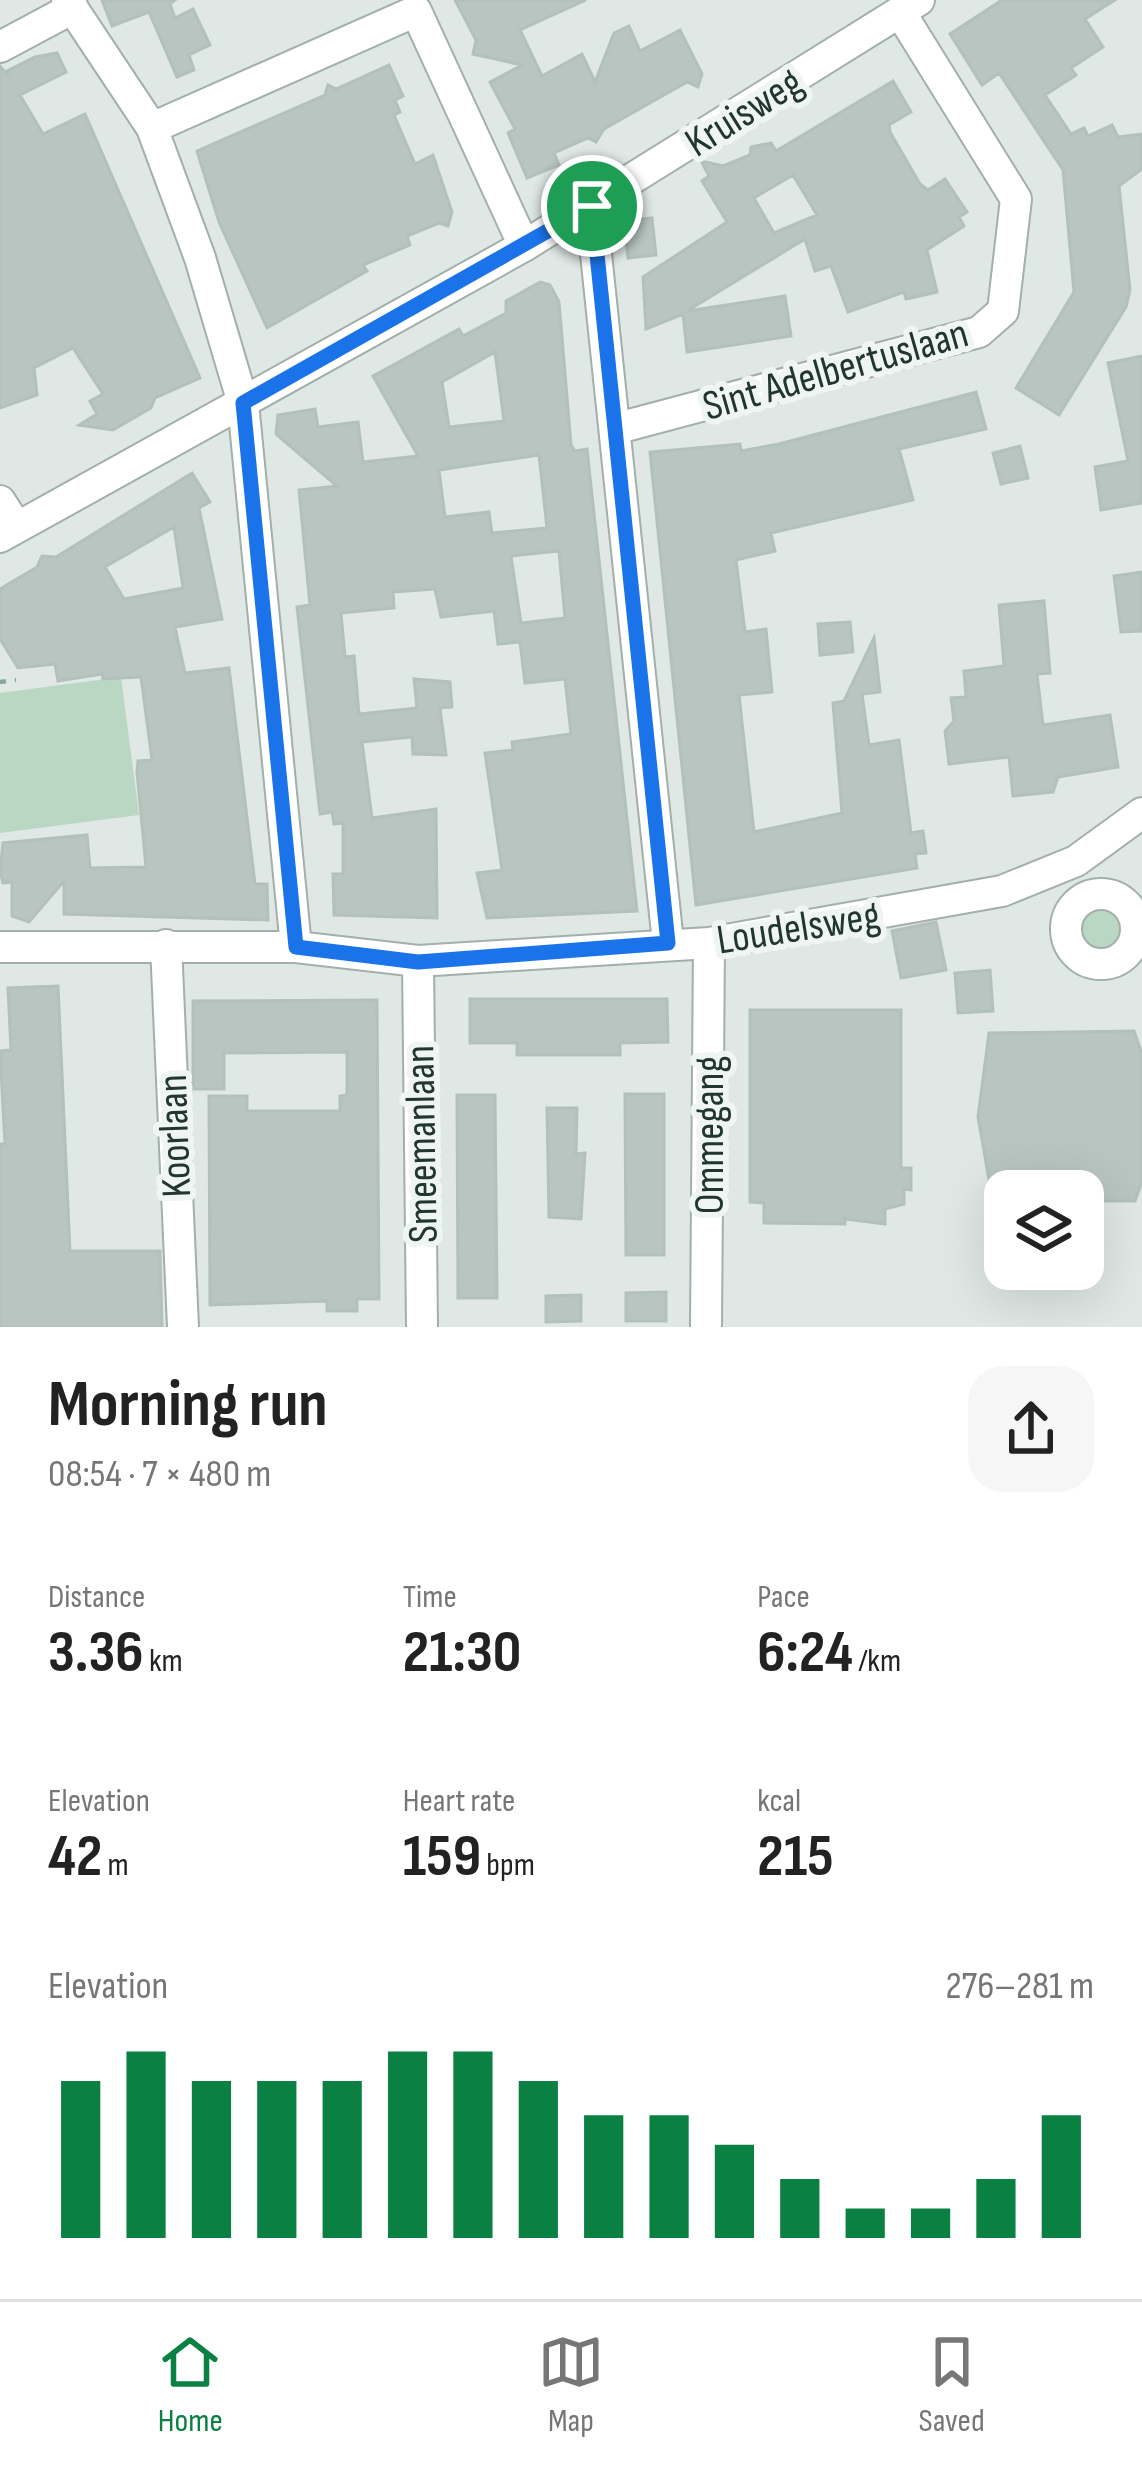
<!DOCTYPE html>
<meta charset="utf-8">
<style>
:root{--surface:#fff;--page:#f6f6f6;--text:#222;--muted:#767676;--line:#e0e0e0;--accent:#0b8043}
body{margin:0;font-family:"Sofia Sans Condensed",sans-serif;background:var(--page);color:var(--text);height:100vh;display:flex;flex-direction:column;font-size:45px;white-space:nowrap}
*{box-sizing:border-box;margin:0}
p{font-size:39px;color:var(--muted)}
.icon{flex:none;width:66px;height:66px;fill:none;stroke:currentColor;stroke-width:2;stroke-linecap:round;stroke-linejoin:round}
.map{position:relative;height:1327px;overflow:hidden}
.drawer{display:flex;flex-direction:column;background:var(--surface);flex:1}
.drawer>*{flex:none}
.controls{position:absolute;left:984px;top:1170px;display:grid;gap:24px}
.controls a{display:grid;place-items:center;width:120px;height:120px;border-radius:24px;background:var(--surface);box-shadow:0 12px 48px #0002;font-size:60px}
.pin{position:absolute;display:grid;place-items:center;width:102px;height:102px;color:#fff;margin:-51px;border:6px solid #fff;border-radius:50%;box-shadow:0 3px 12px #0007}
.round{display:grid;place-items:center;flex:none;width:126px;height:126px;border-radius:36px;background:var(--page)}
.summary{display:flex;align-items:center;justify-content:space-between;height:204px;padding:0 48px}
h1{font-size:66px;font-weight:700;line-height:90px}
.figures{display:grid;grid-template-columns:repeat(3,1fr);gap:18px;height:204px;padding:12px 48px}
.figures div{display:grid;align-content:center}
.figures b{font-size:60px;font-weight:700}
.figures small{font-size:33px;font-weight:400}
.figures p{font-size:33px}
.chart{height:336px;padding:24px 48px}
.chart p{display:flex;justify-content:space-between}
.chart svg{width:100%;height:216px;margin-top:12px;stroke:var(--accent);stroke-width:6}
.menu{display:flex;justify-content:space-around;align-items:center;height:168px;border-top:3px solid var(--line);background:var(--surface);font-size:33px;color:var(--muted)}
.menu a{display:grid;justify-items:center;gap:6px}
.menu .active{color:var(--accent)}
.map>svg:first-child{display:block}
</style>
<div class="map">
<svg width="1142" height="1327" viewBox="0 0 1142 1327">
<rect width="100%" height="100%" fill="#dfe8e4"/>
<path fill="#bad7c3" d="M121 677 139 815 0 833V693Z
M1081 929a20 20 0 1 1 40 0a20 20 0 1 1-40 0Z"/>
<path fill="#b8c5c0" stroke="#b2c1bb" stroke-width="3" fill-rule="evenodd" d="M102 0H175L170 4 175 18 193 9 210 45 189 55 194 70 177 77 149 12 112 26Z
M455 0H586L520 30 542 76 582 54 595 82 614 33 629 26 640 51 680 30 702 74 698 87 687 82 604 129 596 142 588 138 554 153 559 165 527 178 508 133 515 129 490 82 522 65 473 54 476 40Z
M1002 0H1115L1085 19 1103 47 1071 68 1076 75 1045 95 1071 134 1084 128 1088 136 1112 125 1118 137 1142 134V169L1119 186 1130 290 1126 307 1059 415 1016 388 1074 292 1063 170 999 73 982 85 950 34Z
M57 53 66 72 20 95 43 134 85 114 200 378 155 398 151 408 113 430 79 425 97 414 90 401 103 394 73 348 34 368 37 395 0 408V66L8 76 7 71 35 57Z
M389 65 403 96 395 100 400 112 394 115 415 164 433 155 452 212 448 226 439 223 407 236 410 245 363 265 367 271 267 328 219 222 197 151 325 95 328 85 336 89Z
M893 81 911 112 889 125 890 132 920 184 928 190 945 179 967 212 959 217 964 226 927 250 937 292 906 299 904 292 848 312 831 266 815 271 805 239 687 311 785 296 791 336 687 352 683 314 646 329 643 277 727 222 702 181 709 176 701 161 723 166 750 155 751 147 771 143 776 151ZM793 175 817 215 774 233 754 198Z
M652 218 656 255 628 258 624 221Z
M540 282 550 285 559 302 571 445 575 451 587 449 637 911 487 918 477 873 502 870 485 753 513 750 512 742 571 734 565 679 525 683 520 642 498 644 494 611 441 617 435 589 393 592 394 608 341 613 345 657 354 656 359 714 417 708 414 679 450 682 452 707 440 708 446 755 413 754 412 737 362 742 372 818 436 809 437 918 334 915 333 874H343V823L334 824 332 812 320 814 297 607 310 605 299 490 337 486 276 434 278 415 315 409 318 427 358 422 363 462 418 456 373 376 459 329 463 336 506 313V301ZM495 352 504 421 449 427 442 382ZM539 455 547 528 492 533 489 512 445 517 439 470ZM559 551 565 618 521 623 511 556Z
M1142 356V503L1101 510 1095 467 1128 461 1108 363Z
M976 392 986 429 899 449 913 500 771 533 775 551 736 560 745 632 766 629 772 692 739 695 754 832 842 813 833 703 844 701 874 638 880 692 862 694 869 745 899 740 911 833 923 831 926 853 915 854 917 868 696 905 650 452 740 444 741 451 779 444Z
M1020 446 1028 478 1001 484 993 453Z
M192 473 210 502 199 508 222 619 175 627 185 673 229 668 255 884H267L268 920 64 914V881L29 922 12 916V882L3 883 0 871 3 843 87 835 90 868 146 867 137 772 138 761 152 760 141 677 103 679 102 674 58 681 55 664 18 668 0 639V589L37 567 42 556 56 557ZM174 527 183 588 124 599 105 567Z
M1142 572V631L1121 632 1114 576Z
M1044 601 1050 673 1037 674 1043 725 1110 715 1118 767 1058 777 1053 792 1013 796 1009 757 949 764 945 731 954 721 951 698 966 697 964 671 1004 666 999 605Z
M850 622 853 652 820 655 818 624Z
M936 922 946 970 901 978 892 931Z
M990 970 993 1011 958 1013 955 973Z
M58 986 70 1251H160L162 1327H0V1144H5L0 1051 11 1050 8 988Z
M470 999H667L668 1042 620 1043V1055H517V1043H470Z
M377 1000 379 1299H357V1311H327V1301L210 1305 209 1096H247V1111H340V1096L347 1095V1052L224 1053V1089H193V1001Z
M750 1010H901V1168H911V1190L904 1189V1204L885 1209V1224L845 1219V1224L764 1223V1203L750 1202Z
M1134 1031 1142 1054V1182L1135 1201H1083V1191H991L978 1117 989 1033Z
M625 1094H664V1255H626Z
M457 1095H495L497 1298H458Z
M547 1108H577L576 1154 585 1153 581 1219 549 1217Z
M666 1292V1321H626V1293Z
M581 1295V1321L546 1322V1296Z"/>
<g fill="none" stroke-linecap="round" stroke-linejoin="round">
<defs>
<path id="minor" d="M67 0 152 128 200 258 243 403 296 947
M0 47 73 8
M152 128 416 11 524 246
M591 206 668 943
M618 428 979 332 1003 311 1016 199 900 12
M0 501 16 526
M0 537 524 246 919 0
M1066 929a35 35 0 1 1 70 0a35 35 0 1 1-70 0Z
M166 945 183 1327
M0 947H296L418 961 709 943 1002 891 1076 861 1142 813
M418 961 422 1327
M706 1327 709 943"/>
</defs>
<use href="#minor" stroke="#a3afab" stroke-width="34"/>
<path stroke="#83a89e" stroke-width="4.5" stroke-dasharray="6 9" stroke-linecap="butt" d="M0 682 16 680"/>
<use href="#minor" stroke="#fff" stroke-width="30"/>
</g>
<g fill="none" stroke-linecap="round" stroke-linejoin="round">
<defs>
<path id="route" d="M592 206 668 943 418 962 296 947 243 403Z"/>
</defs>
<use href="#route" stroke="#fff" stroke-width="24"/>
<use href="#route" stroke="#1a73e8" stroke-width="15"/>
</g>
<g text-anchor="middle" stroke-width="12" stroke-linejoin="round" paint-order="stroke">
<g font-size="42" fill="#223631" stroke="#eff5f2">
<text transform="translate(743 111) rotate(-32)" y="15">Kruisweg</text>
<text transform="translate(835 368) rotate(-16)" y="15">Sint Adelbertuslaan</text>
<text transform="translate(798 926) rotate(-9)" y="15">Loudelsweg</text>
<text transform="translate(708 1135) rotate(-90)" y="15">Ommegang</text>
<text transform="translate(173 1136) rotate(-92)" y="15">Koorlaan</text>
<text transform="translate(420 1144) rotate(-91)" y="15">Smeemanlaan</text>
</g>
</g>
</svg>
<div class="controls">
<a><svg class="icon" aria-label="layers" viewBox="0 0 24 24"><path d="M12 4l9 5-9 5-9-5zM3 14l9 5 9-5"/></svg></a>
</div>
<div class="pin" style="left:592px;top:206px;background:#1e9e55"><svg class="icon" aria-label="arrive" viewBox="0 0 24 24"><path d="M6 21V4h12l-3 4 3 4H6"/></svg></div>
</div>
<section class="drawer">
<div class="summary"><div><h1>Morning run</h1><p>08:54 · 7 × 480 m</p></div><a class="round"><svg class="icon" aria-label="share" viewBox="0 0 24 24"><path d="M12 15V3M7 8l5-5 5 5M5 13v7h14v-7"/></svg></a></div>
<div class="figures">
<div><p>Distance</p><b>3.36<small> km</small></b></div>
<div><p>Time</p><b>21:30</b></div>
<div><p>Pace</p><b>6:24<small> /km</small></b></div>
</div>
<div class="figures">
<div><p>Elevation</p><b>42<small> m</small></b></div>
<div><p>Heart rate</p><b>159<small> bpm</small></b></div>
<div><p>kcal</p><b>215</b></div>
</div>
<div class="chart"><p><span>Elevation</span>276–281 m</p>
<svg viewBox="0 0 160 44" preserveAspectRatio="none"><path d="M5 44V12M15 44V6M25 44V12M35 44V12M45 44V12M55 44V6M65 44V6M75 44V12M85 44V19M95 44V19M105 44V25M115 44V32M125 44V38M135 44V38M145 44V32M155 44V19"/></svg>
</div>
</section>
<nav class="menu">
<a class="active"><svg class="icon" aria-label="home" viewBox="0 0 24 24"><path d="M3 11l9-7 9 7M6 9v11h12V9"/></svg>Home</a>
<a><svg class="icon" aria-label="map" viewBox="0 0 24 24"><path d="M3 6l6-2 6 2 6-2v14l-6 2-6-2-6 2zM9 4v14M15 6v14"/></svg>Map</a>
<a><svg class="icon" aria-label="saved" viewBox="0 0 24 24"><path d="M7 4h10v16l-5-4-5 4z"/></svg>Saved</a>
</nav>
